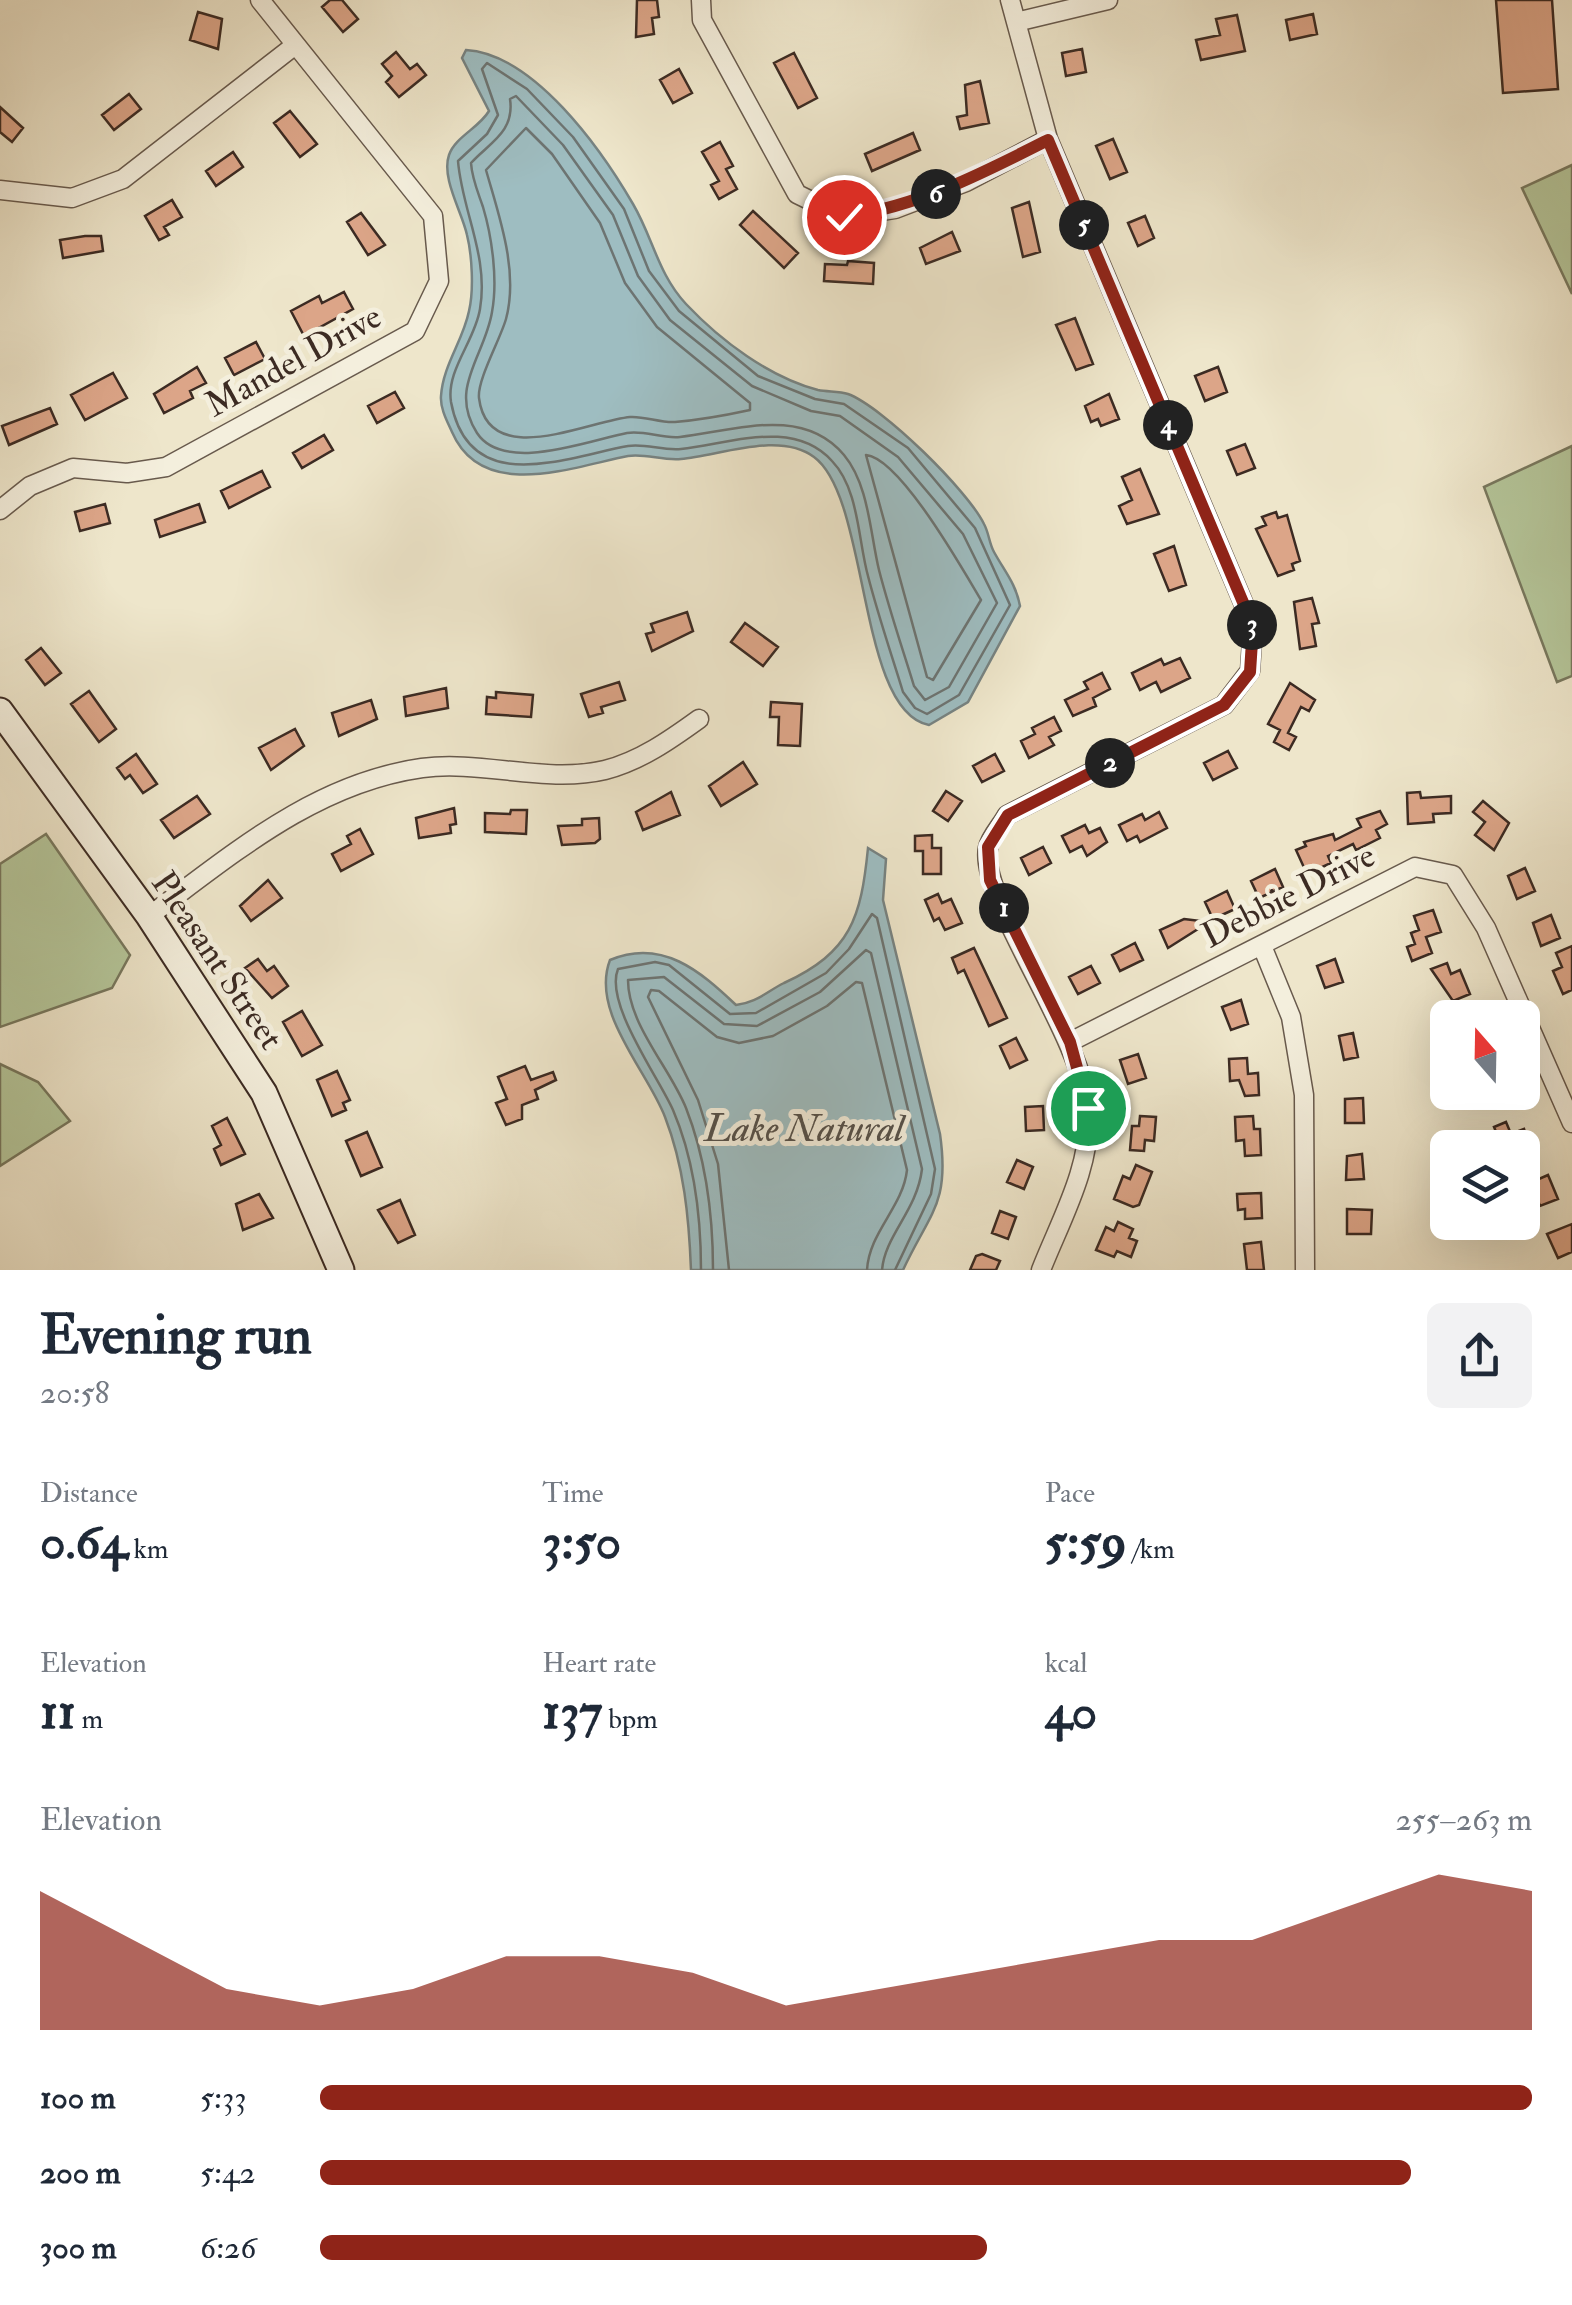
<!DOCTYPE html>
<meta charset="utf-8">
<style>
:root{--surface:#fff;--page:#f2f2f3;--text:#1f2937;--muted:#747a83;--accent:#8f2418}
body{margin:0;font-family:"IM FELL Double Pica",serif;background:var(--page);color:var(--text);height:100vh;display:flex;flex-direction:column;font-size:38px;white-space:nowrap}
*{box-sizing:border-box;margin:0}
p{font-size:32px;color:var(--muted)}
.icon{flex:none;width:55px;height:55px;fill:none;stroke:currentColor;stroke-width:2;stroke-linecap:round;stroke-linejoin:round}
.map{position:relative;height:1270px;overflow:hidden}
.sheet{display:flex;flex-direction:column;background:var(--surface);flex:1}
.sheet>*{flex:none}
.needle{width:65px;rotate:340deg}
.fabs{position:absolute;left:1430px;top:1000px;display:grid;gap:20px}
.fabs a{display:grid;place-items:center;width:110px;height:110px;border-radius:15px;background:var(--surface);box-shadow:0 10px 40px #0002;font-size:50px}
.pin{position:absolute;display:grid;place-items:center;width:85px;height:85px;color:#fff;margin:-42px;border:5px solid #fff;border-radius:50%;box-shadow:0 2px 10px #0007}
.km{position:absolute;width:50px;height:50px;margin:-25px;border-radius:50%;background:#222;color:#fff;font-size:28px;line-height:50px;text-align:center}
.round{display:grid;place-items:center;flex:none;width:105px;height:105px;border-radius:15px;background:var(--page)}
.summary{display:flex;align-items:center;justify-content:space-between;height:170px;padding:0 40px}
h1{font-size:55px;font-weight:800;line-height:75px}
.figures{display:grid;grid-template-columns:repeat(3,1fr);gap:15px;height:170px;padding:10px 40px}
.figures div{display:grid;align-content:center}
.figures b{font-size:50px;font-weight:800}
.figures small{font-size:28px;font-weight:400}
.figures p{font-size:28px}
.chart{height:280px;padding:20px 40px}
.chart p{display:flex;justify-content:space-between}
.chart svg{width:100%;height:180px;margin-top:10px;fill:var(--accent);opacity:.7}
ul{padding:0 40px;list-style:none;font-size:32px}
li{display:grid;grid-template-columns:160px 120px 1fr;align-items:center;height:75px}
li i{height:25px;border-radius:12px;background:var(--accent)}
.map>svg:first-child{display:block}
</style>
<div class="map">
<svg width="1572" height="1270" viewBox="0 0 1572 1270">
<rect width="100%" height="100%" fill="#eee6cb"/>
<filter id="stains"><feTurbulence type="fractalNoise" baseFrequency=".002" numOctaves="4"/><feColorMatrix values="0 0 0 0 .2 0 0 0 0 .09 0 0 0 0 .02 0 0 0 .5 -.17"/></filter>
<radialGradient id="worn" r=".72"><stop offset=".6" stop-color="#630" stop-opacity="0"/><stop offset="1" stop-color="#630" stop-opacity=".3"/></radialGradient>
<path fill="#b5c69a" stroke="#78785e" stroke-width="2.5" d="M1572 165V294L1522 188Z
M1572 446V676L1557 682 1484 487Z
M46 834 130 955 112 988 0 1027V864Z
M0 1064 38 1082 70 1121 0 1166Z"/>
<path fill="#9ebdc1" stroke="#778382" stroke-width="2.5" d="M466 50C534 54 601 149 633 204 653 238 658 274 686 304 721 341 769 377 818 390 828 392 839 391 848 394 883 407 968 491 984 524 989 533 989 543 994 552 1005 572 1016 584 1020 606L968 702 929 725C857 711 870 498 814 457 779 431 719 456 681 459 663 461 645 453 628 456 572 467 482 502 452 432 447 421 440 408 441 396 443 365 463 341 469 311 474 290 472 255 467 235 462 212 441 178 449 155 455 137 479 128 489 111L462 58Z
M868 848 886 859 883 900 940 1134C950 1204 930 1212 903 1270H691C689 1218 684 1166 665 1117 647 1070 590 1012 610 960 662 938 700 971 736 1005 756 1003 766 992 784 983 851 952 861 918 868 848Z"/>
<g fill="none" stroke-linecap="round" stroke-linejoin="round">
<path stroke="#6d7472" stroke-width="2.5" d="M487 63 527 89 573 137 624 209 649 271 679 311 758 376 815 399 844 404 908 448 975 528 1010 605 959 695 927 714 915 708 903 692C891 653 878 615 868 576 858 540 859 489 832 461 793 418 730 444 681 449 663 451 645 443 628 446 566 457 469 499 451 402 446 370 475 341 480 309 489 256 462 211 458 161L487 134 498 115 482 69Z
M516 96 563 145 613 215 638 276 670 320 752 386 811 411 840 416 898 457 963 534 997 603 949 687 925 700 914 686C902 647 889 609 879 570 870 533 869 485 844 455 802 405 734 431 680 437 662 439 645 430 627 433 590 440 504 474 477 433 448 388 485 356 492 312 498 280 492 237 483 207 478 192 472 179 471 163 489 143 515 132 510 99Z
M526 128 552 154 600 223 625 283 657 327 750 403V410C727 415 699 420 675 422 660 423 645 416 630 417 588 421 488 471 479 398 477 380 500 340 506 319 519 271 499 216 486 170Z
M866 455C900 458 963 570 981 600L933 680 927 677Z
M701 1270C701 1218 694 1159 673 1110 659 1078 604 1003 618 969L655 962 669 965 730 1014 756 1013 826 973 849 949 872 914 877 918 935 1169 931 1194 895 1270
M713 1270C713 1216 706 1159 686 1108 670 1068 628 1024 628 980L664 977 724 1024 757 1026 820 992 866 950 871 953 922 1169C917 1211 885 1235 882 1270
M729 1270 718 1164 698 1100 648 997 651 990 659 991 717 1037 739 1043 773 1036 827 1006 856 982 862 983 907 1170C903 1207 869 1232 867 1270"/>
</g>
<path fill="#dca588" stroke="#3c2b23" stroke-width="2.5" d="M330 0H342L358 19 343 32 322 7Z
M637 0H657L659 17 652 18 654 34 636 37Z
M1496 0H1552L1558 89 1503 93Z
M198 12 222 19 218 49 190 40Z
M1313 14 1317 34 1290 40 1286 20Z
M1237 15 1245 51 1201 60 1196 40 1220 35 1216 19Z
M1082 49 1086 72 1066 76 1062 53Z
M396 52 410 69 417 64 426 75 399 97 386 82 392 76 382 64Z
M794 53 817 98 798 108 774 63Z
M679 69 692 93 673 103 660 80Z
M980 81 989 123 960 129 957 117 967 115 965 85Z
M129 94 141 109 114 130 102 115Z
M0 107 23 128 12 142 0 132Z
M290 111 317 144 300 157 274 123Z
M913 133 920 150 872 171 865 154Z
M1113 139 1127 172 1110 179 1096 146Z
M720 142 733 166 726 169 737 189 719 199 711 185 719 181 702 152Z
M233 152 243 167 216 186 206 171Z
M172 200 182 217 164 227 169 235 159 240 145 216Z
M1029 202 1040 252 1023 257 1012 208Z
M753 211 798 253 784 268 740 225Z
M361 213 385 245 368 255 347 222Z
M1145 216 1154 238 1138 246 1128 223Z
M952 232 960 251 926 264 920 248Z
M85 236H101L103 251 63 258 60 240Z
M848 261 874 263 873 284 824 281 825 264 847 265Z
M344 292 353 309 304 336 291 311 319 296 322 303Z
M1075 318 1093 364 1076 370 1056 325Z
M256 342 265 359 234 375 225 358Z
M197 367 206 383 190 391 193 398 164 413 154 394Z
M1218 367 1227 392 1205 401 1195 376Z
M113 373 127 398 85 420 71 395Z
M395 392 404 408 377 423 368 406Z
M1109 394 1119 419 1101 426 1098 419 1091 422 1085 406Z
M50 408 57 424 9 445 2 426Z
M324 435 333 450 302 468 293 453Z
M1245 444 1255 468 1237 475 1227 451Z
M1140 469 1159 514 1127 524 1119 506 1132 500 1122 477Z
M262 471 270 487 229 508 221 491Z
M105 504 110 523 80 531 75 512Z
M199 504 205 522 160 537 155 520Z
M1276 512 1278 518 1287 515 1300 561 1292 564 1294 570 1278 576 1256 529 1266 525 1262 517Z
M1174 546 1186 585 1169 591 1154 554Z
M1312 598 1319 623 1312 624 1316 646 1300 649 1294 602Z
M687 612 693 631 652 651 646 634 654 632 651 624Z
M745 623 778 647 763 666 731 642Z
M41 648 61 673 45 685 26 660Z
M1180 658 1190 678 1161 692 1156 682 1140 690 1132 673 1161 659 1164 665Z
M1102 673 1110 689 1093 698 1096 706 1073 716 1065 700 1088 689 1084 682Z
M619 682 625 700 601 707 603 713 589 717 581 694Z
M1290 683 1315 700 1309 711 1301 707 1288 733 1296 737 1289 750 1274 742 1280 730 1268 724Z
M446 688 448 708 406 716 404 697Z
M89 691 116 729 99 742 71 704Z
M496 692 533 695 531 717 486 714 487 697 496 698Z
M371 700 377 719 339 736 332 713Z
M771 702 802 704 800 746 778 745 779 717H770Z
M1054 717 1061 731 1049 737 1054 745 1029 758 1021 741 1035 734 1032 728Z
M295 729 304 746 271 770 259 748Z
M1228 751 1237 768 1213 780 1204 763Z
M136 754 157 784 143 793 130 775 125 779 117 768Z
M995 754 1004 771 982 782 973 766Z
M743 762 757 784 721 806 709 786Z
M946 791 962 801 948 821 933 811Z
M671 792 680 815 643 830 636 812Z
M1420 792 1421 798 1451 796V813L1433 814 1434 822 1408 824 1407 793Z
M197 796 210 814 174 838 161 820Z
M1483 801 1509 823 1494 850 1475 835 1485 822 1473 812Z
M454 808 456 824 450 825 451 833 419 838 416 818Z
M511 810H527L526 834 485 832V813L510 814Z
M1380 811 1387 824 1376 830 1380 838 1356 850 1353 844 1328 856 1331 863 1307 874 1296 850 1306 846 1304 842 1333 834 1335 840 1361 827 1357 819Z
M1159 812 1167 828 1140 842 1137 836 1127 841 1119 825 1142 814 1145 820Z
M599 818 600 839 595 843 562 845 558 826 582 825V819Z
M1085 825 1089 833 1100 828 1107 842 1087 856 1082 846 1070 852 1062 836Z
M360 829 373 854 341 871 332 854 351 844 347 836Z
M932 835V848H941V874H923V851H915V836Z
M1043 847 1051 863 1029 875 1021 858Z
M1525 868 1535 891 1517 899 1508 876Z
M1275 869 1283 887 1259 898 1251 881Z
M268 880 282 898 251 921 240 906Z
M1227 891 1235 909 1213 919 1205 902Z
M938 894 942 903 951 899 962 923 945 930 939 918 934 921 925 900Z
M1433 910 1441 932 1426 937 1432 953 1412 961 1407 947 1415 944 1411 933 1419 930 1414 916Z
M1551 915 1560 938 1541 946 1533 923Z
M1184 919 1209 922 1168 948 1160 930Z
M1135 943 1143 960 1120 971 1112 955Z
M1572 946V990L1563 994 1553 971 1562 967 1556 953Z
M974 948 1007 1018 989 1026 964 970 958 973 952 958Z
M258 959 267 971 274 966 288 986 272 998 245 968Z
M1335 959 1343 982 1325 988 1317 966Z
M1447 963 1451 974 1460 970 1470 994 1453 1001 1431 969Z
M1091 966 1100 983 1078 994 1069 977Z
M1241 1000 1248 1024 1231 1030 1222 1007Z
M302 1011 322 1045 302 1056 283 1022Z
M1353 1033 1358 1057 1344 1060 1339 1036Z
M1016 1038 1027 1060 1010 1068 1000 1046Z
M1138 1054 1146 1078 1128 1084 1120 1060Z
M1247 1058 1248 1074 1258 1073 1259 1095 1245 1096 1239 1080 1230 1081 1229 1059Z
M525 1066 531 1080 553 1072 556 1080 535 1090 538 1099 522 1105V1119L506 1125 496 1103 507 1099 498 1077Z
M337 1071 350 1100 343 1103 346 1110 332 1116 317 1080Z
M1363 1098 1364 1123H1345V1099Z
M1043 1106 1044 1130 1026 1131 1025 1107Z
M1140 1116 1156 1117 1154 1141 1145 1140 1144 1151 1130 1150 1132 1126H1139Z
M1253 1116 1254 1129H1260L1261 1155 1245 1156 1244 1140 1236 1141 1235 1117Z
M227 1118 245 1154 221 1165 214 1149 221 1145 212 1126Z
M1506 1122 1511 1134 1524 1129 1539 1179 1548 1175 1558 1199 1540 1206 1531 1182 1522 1186V1148H1506L1505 1137 1499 1139 1494 1127Z
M367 1132 382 1167 361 1176 346 1141Z
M1362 1154 1364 1179 1346 1180 1347 1156Z
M1017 1160 1033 1167 1024 1189 1007 1182Z
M1136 1165 1152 1172 1139 1205 1133 1207 1114 1199 1123 1176 1130 1179Z
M1261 1193 1262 1218 1245 1219V1209L1238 1210 1237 1194Z
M259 1194 273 1218 243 1230 236 1204Z
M400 1200 415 1235 398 1243 378 1210Z
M1347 1209 1372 1210 1371 1234H1347Z
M1000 1211 1016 1217 1008 1239 992 1233Z
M1118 1222 1133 1229 1129 1238 1137 1241 1131 1257 1117 1251 1114 1257 1096 1250 1106 1227 1114 1231Z
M1572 1224V1252L1558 1258 1547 1234Z
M1261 1242 1264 1270H1247L1244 1244Z
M982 1254 1000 1261 996 1270H970L976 1256Z"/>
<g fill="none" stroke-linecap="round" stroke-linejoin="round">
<defs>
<path id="street" d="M701 0 702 20 797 194 844 217 895 209 966 182 1048 139
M1010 0 1048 139 1253 626 1250 671 1224 705 1007 815C1002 825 990 837 988 848 978 898 1083 1036 1088 1110 1092 1166 1061 1219 1041 1270
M1016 22 1108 0
M0 190 72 198 123 179 294 46
M0 510 30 486 73 468 127 473 166 467 415 331 439 281 433 216 260 0
M149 916C233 854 315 783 422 768 482 760 546 784 605 770 640 761 670 740 699 719
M1262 946 1291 1017 1304 1095 1305 1270
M1070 1042 1415 867 1453 875 1486 928 1572 1123"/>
<path id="secondary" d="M0 711 149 916 264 1093 341 1270"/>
</defs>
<use href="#street" stroke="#685a4d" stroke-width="21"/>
<use href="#secondary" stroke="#3c2b23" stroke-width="29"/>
<use href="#street" stroke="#f4efdd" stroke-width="18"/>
<use href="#secondary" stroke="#f4efdd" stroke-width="25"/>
</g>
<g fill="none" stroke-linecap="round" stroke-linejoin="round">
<defs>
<path id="route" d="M844 217C919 206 981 174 1048 140L1253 626 1250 672 1224 705 1008 815 988 847 990 880 1070 1042 1088 1108"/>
</defs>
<use href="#route" stroke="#fff" stroke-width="20"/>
<use href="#route" stroke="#8f2418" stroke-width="12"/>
</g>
<g text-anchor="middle" stroke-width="10" stroke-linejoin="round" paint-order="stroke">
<g font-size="35" fill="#3c2b23" stroke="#f4efdd">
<text transform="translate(293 360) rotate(-29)" y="12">Mandel Drive</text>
<text transform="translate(1288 895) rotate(-27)" y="12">Debbie Drive</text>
<text transform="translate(218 960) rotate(56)" y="12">Pleasant Street</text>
</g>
<g font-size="38" font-style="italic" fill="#54504a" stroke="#f4efdd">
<text x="804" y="1141">Lake Natural</text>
</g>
</g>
<rect width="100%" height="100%" filter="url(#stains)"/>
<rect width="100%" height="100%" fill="url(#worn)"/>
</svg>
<div class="fabs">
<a><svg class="needle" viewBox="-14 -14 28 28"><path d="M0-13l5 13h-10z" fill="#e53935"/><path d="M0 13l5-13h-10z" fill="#747a83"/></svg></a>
<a><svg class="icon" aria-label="layers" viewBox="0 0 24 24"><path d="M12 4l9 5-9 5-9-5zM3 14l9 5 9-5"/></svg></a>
</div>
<div class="pin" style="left:1088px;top:1108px;background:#1e9e55"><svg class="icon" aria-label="arrive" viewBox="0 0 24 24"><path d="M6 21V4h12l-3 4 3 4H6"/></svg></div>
<div class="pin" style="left:844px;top:217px;background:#d93025"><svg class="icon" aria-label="check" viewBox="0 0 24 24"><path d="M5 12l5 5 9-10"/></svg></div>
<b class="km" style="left:1004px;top:908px">1</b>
<b class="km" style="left:1110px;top:763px">2</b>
<b class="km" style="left:1252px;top:625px">3</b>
<b class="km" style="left:1168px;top:425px">4</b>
<b class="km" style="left:1084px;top:225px">5</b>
<b class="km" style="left:936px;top:194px">6</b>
</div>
<section class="sheet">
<div class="summary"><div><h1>Evening run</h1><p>20:58</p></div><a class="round"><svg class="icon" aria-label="share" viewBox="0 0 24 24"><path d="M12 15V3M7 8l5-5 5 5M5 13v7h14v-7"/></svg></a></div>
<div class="figures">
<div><p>Distance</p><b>0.64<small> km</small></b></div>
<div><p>Time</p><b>3:50</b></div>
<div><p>Pace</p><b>5:59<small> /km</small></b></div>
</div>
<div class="figures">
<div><p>Elevation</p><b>11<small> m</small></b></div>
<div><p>Heart rate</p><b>137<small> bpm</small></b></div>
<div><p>kcal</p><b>40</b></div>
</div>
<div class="chart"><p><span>Elevation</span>255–263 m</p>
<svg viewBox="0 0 160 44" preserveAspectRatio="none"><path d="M0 44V10L10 22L20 34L30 38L40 34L50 26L60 26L70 30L80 38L90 34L100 30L110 26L120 22L130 22L140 14L150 6L160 10V44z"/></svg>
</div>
<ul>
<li><b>100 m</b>5:33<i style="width:100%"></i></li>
<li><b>200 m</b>5:42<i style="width:90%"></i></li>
<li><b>300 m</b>6:26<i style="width:55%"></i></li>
</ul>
</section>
